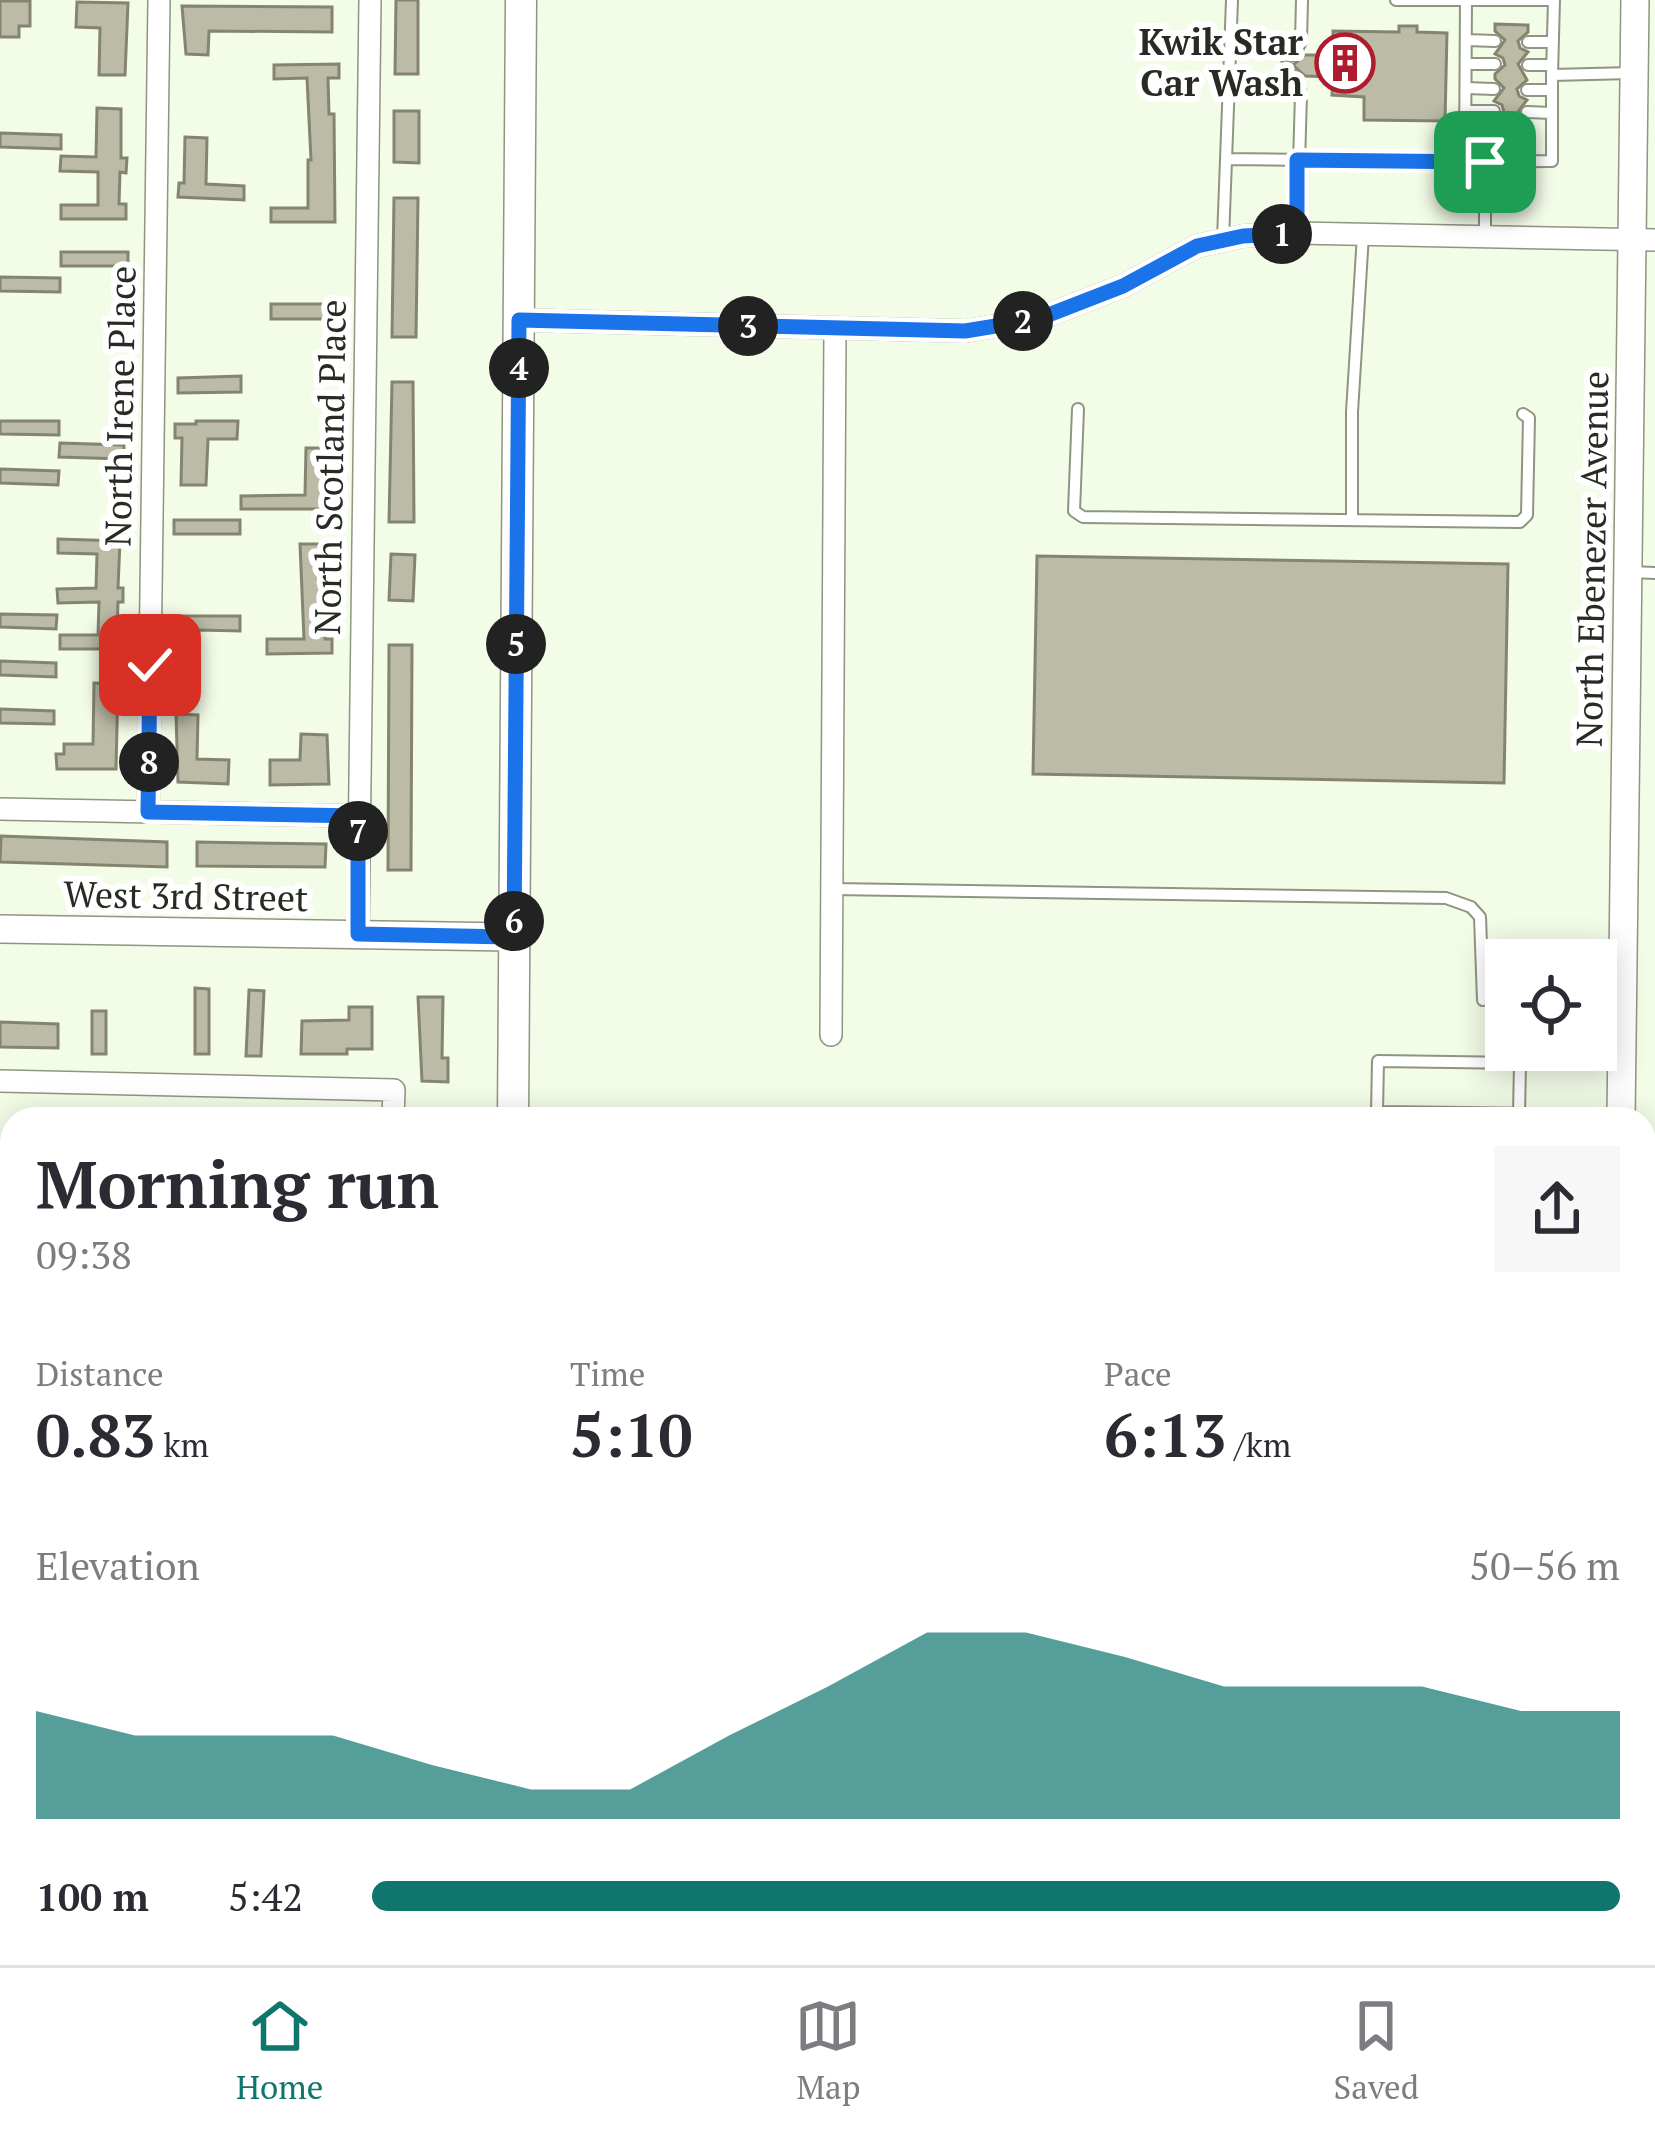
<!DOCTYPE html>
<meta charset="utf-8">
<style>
:root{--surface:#fff;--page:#f7f7f7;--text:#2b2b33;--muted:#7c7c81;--line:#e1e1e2;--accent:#0f766e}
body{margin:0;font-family:"PT Serif",serif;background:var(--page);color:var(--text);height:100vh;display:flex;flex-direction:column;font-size:45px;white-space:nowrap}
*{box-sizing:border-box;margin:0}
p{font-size:39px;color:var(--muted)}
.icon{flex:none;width:66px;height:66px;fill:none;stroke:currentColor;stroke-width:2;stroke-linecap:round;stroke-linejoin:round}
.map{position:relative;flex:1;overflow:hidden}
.side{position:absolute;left:0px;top:1107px;width:1656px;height:858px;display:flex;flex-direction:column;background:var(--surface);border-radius:36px 36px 0 0;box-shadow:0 6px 30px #0003}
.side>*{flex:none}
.fabs{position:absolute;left:1485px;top:939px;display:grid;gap:24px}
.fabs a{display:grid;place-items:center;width:132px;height:132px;border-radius:0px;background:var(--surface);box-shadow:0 6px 30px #0003;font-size:60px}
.pin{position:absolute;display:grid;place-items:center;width:102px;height:102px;color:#fff;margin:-51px;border-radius:24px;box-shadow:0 6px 18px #0006}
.km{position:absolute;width:60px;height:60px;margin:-30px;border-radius:50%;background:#222;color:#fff;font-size:33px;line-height:60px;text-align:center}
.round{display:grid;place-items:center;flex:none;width:126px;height:126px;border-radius:0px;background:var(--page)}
.head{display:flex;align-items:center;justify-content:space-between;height:204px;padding:0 36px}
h1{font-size:66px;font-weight:700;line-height:90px}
.metrics{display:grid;grid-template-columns:repeat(3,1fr);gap:18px;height:204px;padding:12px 36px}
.metrics div{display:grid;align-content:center}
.metrics b{font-size:60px;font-weight:700}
.metrics small{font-size:33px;font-weight:400}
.metrics p{font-size:33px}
.chart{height:336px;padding:24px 36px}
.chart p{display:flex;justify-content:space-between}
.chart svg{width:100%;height:216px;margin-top:12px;fill:var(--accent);opacity:.7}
ul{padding:0 36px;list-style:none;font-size:39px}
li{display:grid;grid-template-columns:192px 144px 1fr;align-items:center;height:90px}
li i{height:30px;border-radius:15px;background:var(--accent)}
.tab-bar{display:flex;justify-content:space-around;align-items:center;height:168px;border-top:3px solid var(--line);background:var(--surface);font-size:33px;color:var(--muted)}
.tab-bar a{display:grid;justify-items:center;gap:6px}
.tab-bar .current{color:var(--accent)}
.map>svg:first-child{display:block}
</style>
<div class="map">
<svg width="1655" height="1965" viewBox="0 0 1655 1965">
<rect width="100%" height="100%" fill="#f3fce7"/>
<path fill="#bcbba6" stroke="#858470" stroke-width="3" d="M396 0H418V74H395Z
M0 1H30V26H19V37H0Z
M77 2 128 3 125 75H99L100 28 76 27Z
M182 6 332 7V32L209 31 208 55 186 54Z
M1495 24 1528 25V32L1518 41 1520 48 1528 52 1518 64 1527 80 1517 89 1519 96 1527 100 1517 113 1527 124H1494L1504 112 1502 105 1494 101 1504 88 1495 79V74L1505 65 1503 58 1495 54 1505 40 1495 31Z
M1399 26H1417V32L1447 33 1445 121 1364 120V97L1332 95 1333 77 1305 76 1294 66 1282 76V55L1293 65 1305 55H1333V31L1399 32Z
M339 64V78H328L329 114H334L335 222H271V208H308V160H311L307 78 274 79V65Z
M97 108 121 109V158H127L126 173 120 172 119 204H126V219H61V205H98V172L60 171 61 156 96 157Z
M394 111H419V163L394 162Z
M0 133 61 135V149L0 147Z
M185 137 207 138 206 184 244 186V200L178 197 179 183H184Z
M394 198H418L416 337H392Z
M61 252H128V266H61Z
M0 277 60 278V292L0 291Z
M271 304H336V319H271Z
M241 376V392L178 393V378Z
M392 382H413L414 522H389Z
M0 421H59V435L0 434Z
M196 421H238L237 439H208L206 485H181L182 438H175V424H196Z
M60 443 124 445 123 459 59 457Z
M306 448H329L328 495H335V509H241V496L305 495Z
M0 469 59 471 58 485 0 483Z
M174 520H240V534H174Z
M58 539 120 541 118 588H123V602H118L117 635H121V649H60V635H98L99 602 58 603 57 589 96 588 97 554 58 553Z
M300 544H325V639H332V653L267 654V639H304Z
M391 554 415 555 413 601 389 600Z
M1037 556 1508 564 1504 783 1033 774Z
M0 614 57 615 56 629 0 627Z
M174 616H240V631L199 630 197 678 176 677 178 630H174Z
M389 645H412L411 870H388Z
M0 661 56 663V677L0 675Z
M94 683 118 684 116 769H57L56 754H64V744H93Z
M0 709 54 711V724L0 723Z
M176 714 198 715 197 759 229 760 228 784 178 782Z
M301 734 327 735 329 784 270 785V760H300Z
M1 836 167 842V867L0 862Z
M197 842 326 844 325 867 197 866Z
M195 988 209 989V1054H195Z
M249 990 264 991 261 1056H246Z
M418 997H443L442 1058H448V1082L422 1081Z
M349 1007H372V1049H347V1054H301L302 1021 349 1020Z
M92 1011H106V1054H92Z
M0 1022 58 1024V1048L0 1047Z"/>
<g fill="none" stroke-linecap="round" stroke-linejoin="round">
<defs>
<path id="service" d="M1396 0H1554L1552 75 1631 73
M1466 0 1465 162 1552 161V75
M1466 40 1495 41
M1528 42H1553
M1294 55 1301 42 1302 0
M1466 64H1495
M1528 65H1552
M1294 76 1301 94 1297 233
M1466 88 1494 89
M1527 90H1552
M1465 111H1494
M1527 112 1552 113
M1226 159 1465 162
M1485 162V237
M1223 240 1232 0
M1078 409 1074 511 1083 517 1520 522 1527 515 1529 418 1523 414
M1352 520V412L1363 235
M1631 572 1655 573
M832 889 1446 898 1471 907 1480 917 1483 1000
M1519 1119V1114L1520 1063 1378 1061 1377 1112 1618 1115
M1644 1491H1655
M1401 1965 1402 1953"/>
<path id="minor" d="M519 320 965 331 1038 319 1123 286 1197 246 1243 236 1297 233 1655 240
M0 809 359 816
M148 812 159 0
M358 935 370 0
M831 1035 835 328
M0 1081 394 1090 393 1119
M0 1304H12
M0 1528H12
M0 1688 12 1689
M1644 1716H1655
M0 1850H12
M313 1965V1953"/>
<path id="tertiary" d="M0 929 514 937
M1621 1119 1635 0
M1641 1953 1643 1965"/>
<path id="secondary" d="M513 1119 521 0
M508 1965V1953"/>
</defs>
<use href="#service" stroke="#8e9582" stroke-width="14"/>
<use href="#minor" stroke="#8e9582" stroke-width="24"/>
<use href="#tertiary" stroke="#8e9582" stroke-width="30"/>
<use href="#secondary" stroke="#8e9582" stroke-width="33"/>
<use href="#service" stroke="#fff" stroke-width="10"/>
<use href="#minor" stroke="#fff" stroke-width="21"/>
<use href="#tertiary" stroke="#fff" stroke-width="27"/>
<use href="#secondary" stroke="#fff" stroke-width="30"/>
</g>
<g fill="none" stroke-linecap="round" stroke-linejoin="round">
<defs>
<path id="route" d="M150 665 148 812 358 816V934L514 937 519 320 965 331 1038 319 1123 286 1197 246 1243 236 1297 233V160L1485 162"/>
</defs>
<use href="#route" stroke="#fff" stroke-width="24"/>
<use href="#route" stroke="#1a73e8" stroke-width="15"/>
</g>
<defs>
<symbol id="building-ring" viewBox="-11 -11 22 22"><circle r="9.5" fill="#fff" stroke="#af1c2d" stroke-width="1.5"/><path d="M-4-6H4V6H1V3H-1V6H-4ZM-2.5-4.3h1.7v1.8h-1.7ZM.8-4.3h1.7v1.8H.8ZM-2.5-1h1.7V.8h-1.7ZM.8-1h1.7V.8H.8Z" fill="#af1c2d"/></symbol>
</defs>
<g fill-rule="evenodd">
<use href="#building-ring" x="1312" y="30" width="66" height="66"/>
</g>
<g text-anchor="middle" stroke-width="12" stroke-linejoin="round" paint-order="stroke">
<g font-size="36" font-weight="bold" fill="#282b23" stroke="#fff" text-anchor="end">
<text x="1303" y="55">Kwik Star<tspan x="1303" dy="41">Car Wash</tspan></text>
</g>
<g font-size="36" fill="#282b23" stroke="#fff">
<text transform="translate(120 406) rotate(-89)" y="13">North Irene Place</text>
<text transform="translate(330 467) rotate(-89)" y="13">North Scotland Place</text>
<text transform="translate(1592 559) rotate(-89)" y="13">North Ebenezer Avenue</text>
<text transform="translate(186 896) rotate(1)" y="13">West 3rd Street</text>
</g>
</g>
</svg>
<div class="fabs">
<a><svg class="icon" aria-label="locate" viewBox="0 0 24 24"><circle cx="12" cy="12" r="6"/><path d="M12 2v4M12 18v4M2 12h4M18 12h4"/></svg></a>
</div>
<div class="pin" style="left:1485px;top:162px;background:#1e9e55"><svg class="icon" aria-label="arrive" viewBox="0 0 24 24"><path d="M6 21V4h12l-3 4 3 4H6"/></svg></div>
<div class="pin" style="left:150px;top:665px;background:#d93025"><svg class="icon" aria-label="check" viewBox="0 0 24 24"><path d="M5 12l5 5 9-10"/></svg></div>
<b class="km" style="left:1282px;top:234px">1</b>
<b class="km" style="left:1023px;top:321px">2</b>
<b class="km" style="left:748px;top:326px">3</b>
<b class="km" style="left:519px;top:368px">4</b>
<b class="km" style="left:516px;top:644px">5</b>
<b class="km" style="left:514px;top:921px">6</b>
<b class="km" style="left:358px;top:831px">7</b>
<b class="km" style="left:149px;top:762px">8</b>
<section class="side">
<div class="head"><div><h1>Morning run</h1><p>09:38</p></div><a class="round"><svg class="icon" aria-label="share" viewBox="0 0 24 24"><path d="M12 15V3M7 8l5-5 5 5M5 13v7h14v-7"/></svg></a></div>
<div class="metrics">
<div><p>Distance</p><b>0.83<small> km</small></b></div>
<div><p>Time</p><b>5:10</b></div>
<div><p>Pace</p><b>6:13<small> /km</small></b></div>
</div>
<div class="chart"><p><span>Elevation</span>50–56 m</p>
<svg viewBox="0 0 160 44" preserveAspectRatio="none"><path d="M0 44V22L10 27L20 27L30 27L40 33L50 38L60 38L70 27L80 17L90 6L100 6L110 11L120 17L130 17L140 17L150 22L160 22V44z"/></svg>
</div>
<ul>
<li><b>100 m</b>5:42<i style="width:100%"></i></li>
</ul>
</section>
</div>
<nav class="tab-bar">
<a class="current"><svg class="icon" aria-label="home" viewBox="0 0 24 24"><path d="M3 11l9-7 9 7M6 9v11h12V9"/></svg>Home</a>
<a><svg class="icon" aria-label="map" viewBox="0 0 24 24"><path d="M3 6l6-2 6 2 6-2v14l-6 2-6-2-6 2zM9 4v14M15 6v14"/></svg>Map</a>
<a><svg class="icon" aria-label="saved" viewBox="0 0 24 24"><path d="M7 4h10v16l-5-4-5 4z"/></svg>Saved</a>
</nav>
